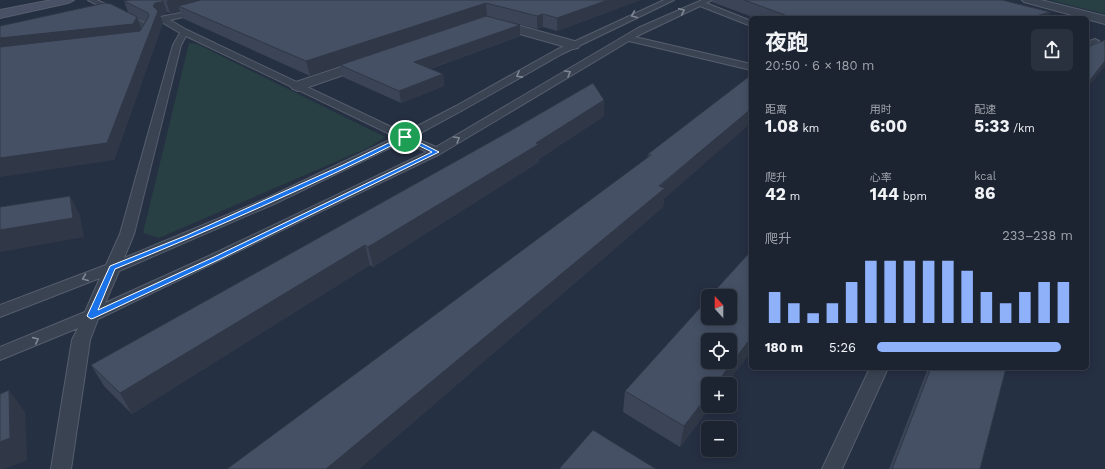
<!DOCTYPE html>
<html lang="zh">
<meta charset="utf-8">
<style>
:root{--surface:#1c2432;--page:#29303e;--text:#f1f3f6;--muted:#a0a4ac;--line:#3a414d;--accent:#8eb1fa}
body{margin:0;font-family:"Work Sans","Noto Sans SC",sans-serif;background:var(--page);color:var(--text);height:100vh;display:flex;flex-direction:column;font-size:15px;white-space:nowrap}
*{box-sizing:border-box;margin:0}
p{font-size:13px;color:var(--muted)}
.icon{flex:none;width:22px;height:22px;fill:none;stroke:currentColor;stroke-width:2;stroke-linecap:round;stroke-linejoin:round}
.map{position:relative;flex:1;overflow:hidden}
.drawer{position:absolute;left:749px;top:16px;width:340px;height:354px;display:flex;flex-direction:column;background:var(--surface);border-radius:6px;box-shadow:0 2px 10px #0003,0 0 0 1px var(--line)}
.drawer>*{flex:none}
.needle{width:26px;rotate:339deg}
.controls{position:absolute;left:701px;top:289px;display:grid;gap:8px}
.controls a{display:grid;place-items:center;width:36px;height:36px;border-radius:6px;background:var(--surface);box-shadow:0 2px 10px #0003,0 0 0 1px var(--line);font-size:20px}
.pin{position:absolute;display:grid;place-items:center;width:34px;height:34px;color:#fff;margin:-17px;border:2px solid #fff;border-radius:50%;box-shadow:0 1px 4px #0007}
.round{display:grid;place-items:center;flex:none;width:42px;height:42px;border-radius:6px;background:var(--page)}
.summary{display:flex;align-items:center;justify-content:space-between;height:68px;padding:0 16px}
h1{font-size:22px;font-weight:700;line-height:30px}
.figures{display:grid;grid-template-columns:repeat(3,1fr);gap:6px;height:68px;padding:4px 16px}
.figures div{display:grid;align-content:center}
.figures b{font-size:17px;font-weight:700}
.figures small{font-size:11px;font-weight:400}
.figures p{font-size:11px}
.chart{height:112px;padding:8px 16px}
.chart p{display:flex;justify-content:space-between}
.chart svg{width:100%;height:72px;margin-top:4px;stroke:var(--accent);stroke-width:6}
ul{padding:0 16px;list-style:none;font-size:13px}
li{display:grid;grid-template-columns:64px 48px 1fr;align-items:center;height:30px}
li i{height:10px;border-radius:5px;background:var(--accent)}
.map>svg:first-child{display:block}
</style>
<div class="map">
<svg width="1105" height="469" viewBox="0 0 1105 469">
<rect width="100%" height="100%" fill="#263043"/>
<path fill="#283f44" d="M1050 0H1105V14Z
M189 43 197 44 385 137 368 148 159 238 143 233Z"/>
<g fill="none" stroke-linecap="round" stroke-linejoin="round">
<defs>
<path id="service" d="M88 0H97L151 26 152 28 146 42H143L139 40 144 29Z
M664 0H674L562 54 463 110 413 137 436 147 638 28 702 0H712L706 3 751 21V26L700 6 635 37 751 64V70L629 41 440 154 98 319 90 340 71 469H51L72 340 78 328 0 360V347L85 312 100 278 0 317V305L106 265 120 234 173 45 180 33 160 21V17L201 9V13L170 20 187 30 404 133 456 106 556 50ZM186 36 396 137 265 199 124 258 134 234 181 45ZM404 141 427 152 211 255 105 303 119 271 274 204Z
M1095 39 1099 41 1087 48V42Z
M870 368H888L842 469H822Z"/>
<path id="minor" d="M492 18 578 42 580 45 578 48 573 49 488 25 486 22 488 19Z
M370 57 375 58 377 61 375 64 303 89 298 91 293 89 290 86 293 83Z"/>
<path id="tertiary" d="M1022 0H1041L1105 16V24L1024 2Z"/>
<path id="secondary" d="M52 0H74L68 3 0 18V10Z"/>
</defs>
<use href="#service" stroke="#565e6d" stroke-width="2"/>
<use href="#minor" stroke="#565e6d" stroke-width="2"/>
<use href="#tertiary" stroke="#565e6d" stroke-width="2"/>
<use href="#secondary" stroke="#565e6d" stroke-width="2"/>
<use href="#service" fill="#3a4352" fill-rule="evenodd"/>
<use href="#minor" fill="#3a4352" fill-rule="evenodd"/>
<use href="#tertiary" fill="#3a4352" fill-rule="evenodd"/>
<use href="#secondary" fill="#485165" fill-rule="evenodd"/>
</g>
<path fill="#3b4557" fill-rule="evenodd" d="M130 0H640L557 31 543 27 537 29 487 16 359 59 520 25V36L430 69 443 74 444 86 401 103 343 77 340 65 310 76 182 18 180 11 170 13 167 12 166 14 160 15 163 23 114 160 128 12 124 1ZM138 18 145 22 142 28Z
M713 0H1002L1050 12 1047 18H755L712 2Z
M751 75 664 199 663 207 359 469H227L647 158 648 154Z
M604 100V116L539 159V162L373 267 370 265 132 414 104 386 91 365Z
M928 368H1006L980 469H889Z
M625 391 708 406H711L680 447 623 412Z"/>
<path fill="#303847" d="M163 0 167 12 166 14 160 15 163 23 114 160 0 177V158L107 143 153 6 155 3Z
M170 0H227L178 6 180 11 170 13 166 1Z
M608 0H640L557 31V18Z
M486 3 487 16 310 76 306 61Z
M1050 12 1047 18H1029Z
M543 14V27L537 29V16Z
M137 17 142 30 138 38 0 52V38Z
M520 25V36L415 74 414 62Z
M1105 61V66L1087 89V84Z
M443 74 444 86 401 103 399 91Z
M604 100V116L539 159V162L373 267 368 247Z
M751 109V123L664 199 663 207 359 469H326Z
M70 196 80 215 84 237 0 252V230Z
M365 245 370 265 132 414 120 393Z
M751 338V352L727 384H716Z
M9 390 25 412 27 460 4 469H0V442Z
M708 395V406H711L680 447 684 426Z"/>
<path fill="#455065" stroke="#303847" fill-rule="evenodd" d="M130 0H163L162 2 155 3 153 6 158 11 107 143 0 158V47L140 31 149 16 148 13 124 1Z
M201 0H608L557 18 543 14 537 16 486 3 306 61 178 6Z
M744 0H1002L1050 12 1029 18H793Z
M105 3 111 4 137 17 133 24 0 38V26Z
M486 16 520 25 414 62 443 74 399 91 340 65Z
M1105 40V61L1087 84V47Z
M751 75V109L659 186 665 188 326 469H227L651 155 648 154Z
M593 83 604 100 536 143 539 144 368 247 365 245 120 393 91 365 510 131Z
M70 196 73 218 0 230V207Z
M751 251V338L716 384H708V395L684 426 625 391 708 299V318H730V296H710ZM708 340H730V362H708Z
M931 368H1006L980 469H892Z
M9 390 10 438 0 442V394Z
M593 430 656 469H559Z"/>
<defs><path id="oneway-chevron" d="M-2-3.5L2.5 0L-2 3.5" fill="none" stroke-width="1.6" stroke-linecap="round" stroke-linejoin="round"/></defs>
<g stroke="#7f8795">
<use href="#oneway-chevron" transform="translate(682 11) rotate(-25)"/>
<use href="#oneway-chevron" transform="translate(634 15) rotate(157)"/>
<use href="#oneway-chevron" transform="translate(568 73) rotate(-30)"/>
<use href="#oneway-chevron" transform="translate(519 75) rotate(151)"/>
<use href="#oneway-chevron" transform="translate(457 139) rotate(-31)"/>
<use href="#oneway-chevron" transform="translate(85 278) rotate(159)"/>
<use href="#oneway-chevron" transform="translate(36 340) rotate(-24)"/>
</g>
<path fill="#1a73e8" stroke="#fff" fill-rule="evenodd" d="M405 135 439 152 218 260 94 318 91 319 87 316 110 266 185 236 343 165ZM405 139 432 152 214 257 98 310 115 269C213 229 311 186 405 139Z"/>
</svg>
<div class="controls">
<a><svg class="needle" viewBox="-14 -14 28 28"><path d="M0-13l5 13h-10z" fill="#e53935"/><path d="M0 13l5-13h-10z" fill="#a0a4ac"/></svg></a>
<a><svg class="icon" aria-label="locate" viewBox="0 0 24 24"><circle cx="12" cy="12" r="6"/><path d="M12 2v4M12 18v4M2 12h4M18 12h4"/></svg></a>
<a>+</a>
<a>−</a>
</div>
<div class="pin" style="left:405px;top:137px;background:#1e9e55"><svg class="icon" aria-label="arrive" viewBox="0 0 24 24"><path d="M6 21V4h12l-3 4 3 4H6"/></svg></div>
<section class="drawer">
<div class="summary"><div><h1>夜跑</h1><p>20:50 · 6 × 180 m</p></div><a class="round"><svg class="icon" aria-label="share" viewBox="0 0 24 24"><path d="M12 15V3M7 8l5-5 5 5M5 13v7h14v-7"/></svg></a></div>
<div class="figures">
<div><p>距离</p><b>1.08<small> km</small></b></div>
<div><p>用时</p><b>6:00</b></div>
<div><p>配速</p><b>5:33<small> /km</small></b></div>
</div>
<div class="figures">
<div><p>爬升</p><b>42<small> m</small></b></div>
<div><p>心率</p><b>144<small> bpm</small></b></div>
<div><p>kcal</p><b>86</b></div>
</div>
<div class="chart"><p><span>爬升</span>233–238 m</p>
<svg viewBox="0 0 160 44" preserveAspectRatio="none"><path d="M5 44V25M15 44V32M25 44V38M35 44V32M45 44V19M55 44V6M65 44V6M75 44V6M85 44V6M95 44V6M105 44V12M115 44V25M125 44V32M135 44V25M145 44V19M155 44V19"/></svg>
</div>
<ul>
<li><b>180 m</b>5:26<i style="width:94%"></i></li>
</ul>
</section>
</div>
